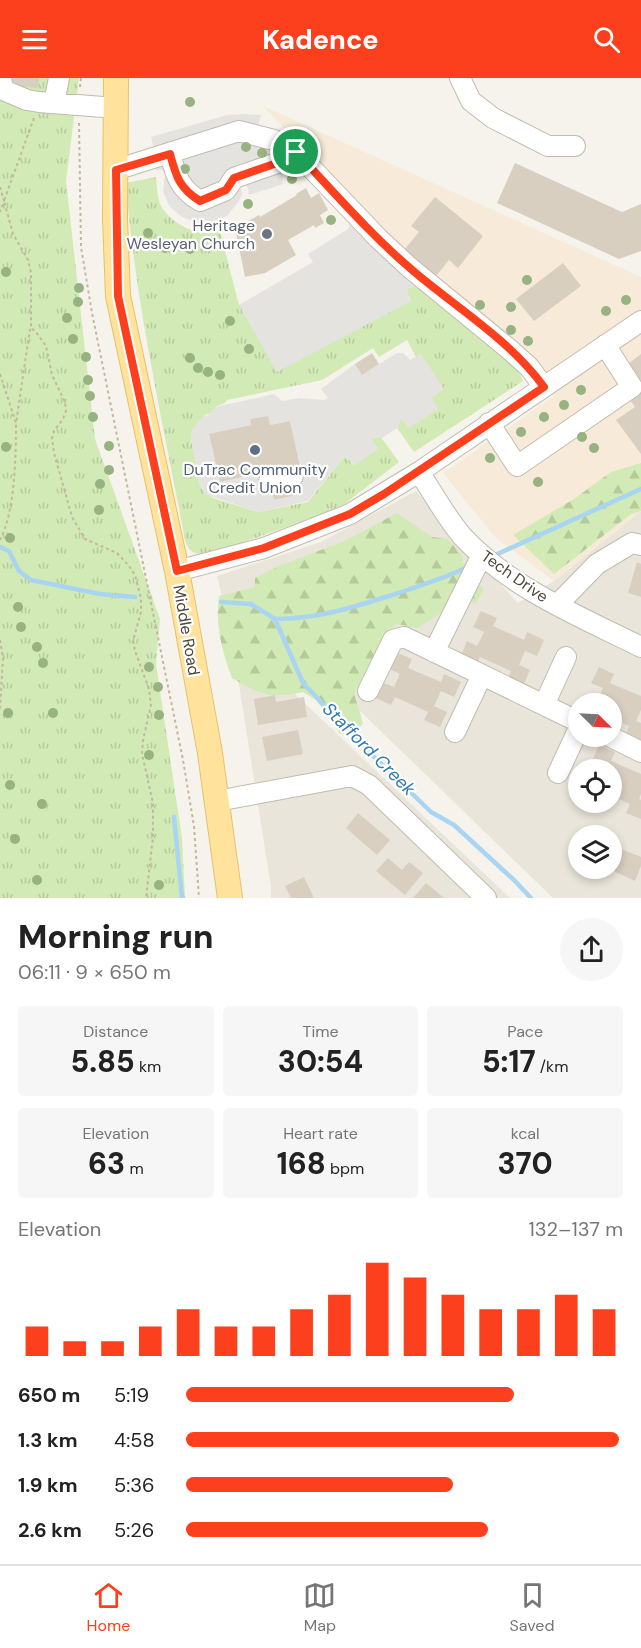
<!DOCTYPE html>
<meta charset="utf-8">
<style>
:root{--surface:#fff;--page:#f6f6f6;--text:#222;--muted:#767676;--line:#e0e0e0;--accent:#fc3f1d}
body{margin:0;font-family:"DM Sans",sans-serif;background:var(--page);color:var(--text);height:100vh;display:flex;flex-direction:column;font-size:22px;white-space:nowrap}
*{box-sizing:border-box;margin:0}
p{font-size:20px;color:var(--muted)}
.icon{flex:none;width:33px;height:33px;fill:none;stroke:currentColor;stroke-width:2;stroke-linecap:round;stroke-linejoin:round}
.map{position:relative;height:820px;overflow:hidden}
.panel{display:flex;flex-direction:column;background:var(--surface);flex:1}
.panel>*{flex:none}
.needle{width:39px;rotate:114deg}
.tools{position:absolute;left:568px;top:615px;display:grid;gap:12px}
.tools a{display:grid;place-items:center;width:54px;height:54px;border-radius:50%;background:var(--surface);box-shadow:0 3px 9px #0003;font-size:30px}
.pin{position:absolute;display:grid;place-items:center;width:51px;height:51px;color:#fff;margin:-26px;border:3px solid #fff;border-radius:50%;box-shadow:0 2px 6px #0007}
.round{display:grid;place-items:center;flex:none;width:63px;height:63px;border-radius:32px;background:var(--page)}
.summary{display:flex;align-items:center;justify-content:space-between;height:102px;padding:0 18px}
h1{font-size:33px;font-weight:800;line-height:45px}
.metrics{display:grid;grid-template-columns:repeat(3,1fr);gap:9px;height:102px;padding:6px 18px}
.metrics div{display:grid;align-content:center;border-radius:6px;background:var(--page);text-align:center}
.metrics b{font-size:30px;font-weight:800}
.metrics small{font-size:16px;font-weight:400}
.metrics p{font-size:16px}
.chart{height:168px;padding:12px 18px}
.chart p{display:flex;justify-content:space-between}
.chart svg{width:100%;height:108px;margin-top:6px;stroke:var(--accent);stroke-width:6}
ul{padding:0 18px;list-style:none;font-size:20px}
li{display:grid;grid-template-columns:96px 72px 1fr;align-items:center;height:45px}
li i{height:15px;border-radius:8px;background:var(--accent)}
header{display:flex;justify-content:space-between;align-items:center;height:78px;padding:0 18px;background:var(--accent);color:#fff;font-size:27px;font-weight:800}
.menu{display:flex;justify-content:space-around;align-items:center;height:84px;border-top:2px solid var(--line);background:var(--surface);font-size:16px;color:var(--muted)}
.menu a{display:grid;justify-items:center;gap:3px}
.menu .current{color:var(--accent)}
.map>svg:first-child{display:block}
</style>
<header><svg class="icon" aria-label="menu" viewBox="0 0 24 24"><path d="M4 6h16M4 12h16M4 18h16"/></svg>Kadence<svg class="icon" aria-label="search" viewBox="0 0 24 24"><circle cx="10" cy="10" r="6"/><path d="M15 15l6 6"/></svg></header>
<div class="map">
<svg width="641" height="820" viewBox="0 0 641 820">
<defs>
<pattern id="grass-tufts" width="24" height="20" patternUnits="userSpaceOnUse" patternTransform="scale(1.5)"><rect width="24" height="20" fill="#d2eab5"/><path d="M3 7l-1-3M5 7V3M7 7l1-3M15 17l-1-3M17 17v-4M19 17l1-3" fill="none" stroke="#b6ca9c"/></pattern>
<pattern id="forest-firs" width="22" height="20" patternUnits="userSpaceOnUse" patternTransform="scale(1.5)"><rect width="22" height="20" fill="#d2eab5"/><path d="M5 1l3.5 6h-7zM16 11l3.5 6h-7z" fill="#b6ca9c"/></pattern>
</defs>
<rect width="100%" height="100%" fill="#f6f3ec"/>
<path fill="#eae5da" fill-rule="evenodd" d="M416 413 518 525 554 503 641 433V820H553L361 634 234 558 510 820H271V809L231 556 217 498 321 464ZM579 626H612V658H579ZM579 692H612V724H579ZM579 758H612V790H579Z"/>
<path fill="#f7ead8" d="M263 28 641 199V433L554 503 495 459 443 395 554 318 529 304 423 217 393 163Z"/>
<path fill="url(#grass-tufts)" d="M0 0H79L66 103 95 361 160 541 156 586 182 760 185 820H0Z
M156 99C157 107 157 121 161 128 173 148 199 159 220 153L239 227 411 223 407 213 408 210 412 208 420 211C448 234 511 271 523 303L414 374 397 350 401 339 438 331 431 320 421 276 416 279 407 262 379 279 373 270 322 302 227 322 225 325 215 329 211 335 205 337 191 360 200 408 213 420 258 434 308 424 345 378 354 387 372 361 380 358 399 384 343 427 325 435 236 467 198 476C190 474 187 469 185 462 163 344 135 225 126 105Z"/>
<path fill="url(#forest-firs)" d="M641 385V433L631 436 554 496 513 457 574 421 611 394Z
M397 435 432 459 448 461 462 477 465 495 474 500 484 511 476 525 461 523 417 550 398 546 386 554 354 616 363 645 357 654 340 656 317 623 303 614C270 621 261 617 232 600 222 573 215 547 219 518L255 509V500L277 489 347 462Z"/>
<path fill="#e5e3e0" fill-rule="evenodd" d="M243 36 261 37 258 50 290 64 301 73 345 113 405 177 426 196 416 209 408 210 407 213 411 223 277 294 239 227 313 184 308 176 348 151 350 147 346 141 295 85H288L282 90 283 106 249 117 248 110 243 104 240 106 242 116 239 123 227 138 209 145H198L182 139 169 128 163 113 165 96 162 92H156L151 75 154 72 151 59 227 37Z
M397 275H403L410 282 421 276 444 311 432 320 438 331 409 350 401 340 397 350 382 360 379 358 372 361 378 371 355 387 345 378 308 423 258 434 205 416 200 408 191 360V353L199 342 211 335 215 329 274 316 282 323 300 320 324 322 328 320 321 311 355 286H379ZM267 338 270 347 290 343 300 387 291 390 297 417 274 422 267 393 220 403 209 357 251 347 250 341Z"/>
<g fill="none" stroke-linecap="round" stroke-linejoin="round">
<path stroke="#a9d4f2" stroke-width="4.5" d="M0 469 9 473 19 493 31 502 100 516 135 519
M493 478 641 411
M221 524 251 526 275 541 303 605 366 671 431 734 454 747 514 802 531 820
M275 541C316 541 351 530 389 518 416 509 443 501 468 489
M174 739 182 820"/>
</g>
<path fill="#d8cfc1" d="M7 0H39L38 10 6 7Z
M515 85 622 134 641 126V173L619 181 497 125Z
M306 110 311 120 319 115 328 132 320 137 324 145 315 150 314 147 288 162 296 177 265 195 245 199 235 150 259 137 260 139 297 117 296 116Z
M435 119 483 158 458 190 449 182 436 198 404 172 419 154 411 148Z
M563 185 581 208 534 243 516 221Z
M372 275 379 286 362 297 355 286Z
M641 276V303L628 286Z
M641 305V376L616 342 635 329 626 316Z
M268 338 270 347 290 343 300 388 291 390 297 417 274 422 267 393 220 404 209 356 251 347 250 341Z
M637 484 641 486V519L628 515Z
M481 533 497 540 493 548 524 562 527 554 544 562 537 578 525 573 519 587 530 592 522 610 507 603 511 593 480 579 476 587 460 580 467 563 477 568 484 554 473 549Z
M398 575 412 581 408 590 441 604 444 596 461 604 454 619 441 613 434 628 447 634 440 649 424 642 428 634 395 619 391 627 376 620 384 605 394 609 400 596 390 591Z
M599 589 614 596 610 605 641 618V632L636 643 641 645V664L625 657 629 648 612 641V626H582L585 620 596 625 603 610 591 605Z
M275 617 276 624 304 619 307 639 258 647 254 621Z
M298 652 303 676 267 683 262 659Z
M599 667 615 674 611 683 641 696V716L639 721 641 722V741L626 735 630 726 612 718V692H602L604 688 592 683Z
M358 735 390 762 377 777 346 750Z
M612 767 641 779V788L635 803 607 790H612Z
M388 780 402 792 409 784 423 795 405 817 376 793Z
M304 799 314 820H291L285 808Z
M426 805 444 820H413Z"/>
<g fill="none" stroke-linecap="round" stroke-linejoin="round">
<defs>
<path id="minor" d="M1 0 3 12 27 22 39 24 116 30
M460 0 471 23 493 40 548 68H575
M54 25 59 0
M170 76C176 98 179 110 200 123L226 112 234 100 277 85 296 74
M115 92 239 53 274 62 296 74 378 160 409 189 509 271 529 289 544 309
M489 345 517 388 632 309 605 267
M419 394C433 415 446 439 462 458 510 510 579 538 641 569
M269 403 293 398
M177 493 264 470 350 436 419 394 641 243
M557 527 597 486 632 465 641 467
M434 574 482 477
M368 613 393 562 404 559 579 644
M544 627 566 579
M455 654 482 597
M609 658 641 674
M558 695 579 650
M217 723 352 698 369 707 486 820"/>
<path id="major" d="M116 0 115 141 118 218 177 493 210 675 230 820"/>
</defs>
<use href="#minor" stroke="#c2bbae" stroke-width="22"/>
<use href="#major" stroke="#e6c16a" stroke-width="26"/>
<path stroke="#c4b79f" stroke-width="2" stroke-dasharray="3 3" stroke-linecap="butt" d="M80 9 81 0
M34 40 4 123 13 156 28 182 31 195V250L36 254 46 268 52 297 65 324 66 333 63 341 54 353 52 360 54 375 72 439 85 461 117 475 129 488 135 497 141 521V534L133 563 135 573 149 611 151 627 143 662 142 676 153 725V759L146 820
M79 45 81 169 92 235 183 682 194 748 199 820
M0 109 4 123 0 134
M0 296 16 345 30 251
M0 462C15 434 16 377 16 345
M0 562 3 580 0 631"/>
<use href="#minor" stroke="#fff" stroke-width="20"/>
<use href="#major" stroke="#ffe39c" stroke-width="24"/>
</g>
<g fill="#97b381">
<circle cx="190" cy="24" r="5"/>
<circle cx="246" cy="69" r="5"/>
<circle cx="262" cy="75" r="5"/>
<circle cx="185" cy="91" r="5"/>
<circle cx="292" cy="101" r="5"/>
<circle cx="248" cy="126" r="5"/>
<circle cx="331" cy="142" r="5"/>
<circle cx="148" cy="155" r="5"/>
<circle cx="165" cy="170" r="5"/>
<circle cx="190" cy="171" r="5"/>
<circle cx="6" cy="194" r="5"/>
<circle cx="527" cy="202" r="5"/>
<circle cx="79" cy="210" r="5"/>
<circle cx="626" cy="222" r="5"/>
<circle cx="78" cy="224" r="5"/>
<circle cx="480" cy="227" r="5"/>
<circle cx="511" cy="229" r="5"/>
<circle cx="606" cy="233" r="5"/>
<circle cx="67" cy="240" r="5"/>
<circle cx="230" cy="243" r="5"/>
<circle cx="511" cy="252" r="5"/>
<circle cx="73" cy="261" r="5"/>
<circle cx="528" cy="263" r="5"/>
<circle cx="249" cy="271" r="5"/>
<circle cx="86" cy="279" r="5"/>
<circle cx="190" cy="280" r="5"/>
<circle cx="198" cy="290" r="5"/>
<circle cx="208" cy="294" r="5"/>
<circle cx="220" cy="297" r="5"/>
<circle cx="88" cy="302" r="5"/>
<circle cx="581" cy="312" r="5"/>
<circle cx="90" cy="318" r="5"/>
<circle cx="564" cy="327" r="5"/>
<circle cx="93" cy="339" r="5"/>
<circle cx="544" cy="339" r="5"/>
<circle cx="521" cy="354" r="5"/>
<circle cx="582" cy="359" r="5"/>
<circle cx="109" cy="368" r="5"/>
<circle cx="6" cy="369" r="5"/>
<circle cx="594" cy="370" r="5"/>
<circle cx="490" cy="380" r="5"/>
<circle cx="109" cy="392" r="5"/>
<circle cx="538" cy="404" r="5"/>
<circle cx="100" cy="406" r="5"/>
<circle cx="99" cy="432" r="5"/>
<circle cx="10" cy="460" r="5"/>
<circle cx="18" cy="529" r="5"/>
<circle cx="21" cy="549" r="5"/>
<circle cx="37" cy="569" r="5"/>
<circle cx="43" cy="585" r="5"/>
<circle cx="149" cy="589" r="5"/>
<circle cx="158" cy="609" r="5"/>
<circle cx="8" cy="635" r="5"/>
<circle cx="53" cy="635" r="5"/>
<circle cx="159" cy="637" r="5"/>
<circle cx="149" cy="677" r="5"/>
<circle cx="10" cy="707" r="5"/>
<circle cx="42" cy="726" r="5"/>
<circle cx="15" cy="761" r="5"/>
<circle cx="37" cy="802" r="5"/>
<circle cx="159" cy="807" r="5"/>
</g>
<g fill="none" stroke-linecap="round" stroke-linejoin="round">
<defs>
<path id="route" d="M296 74C333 113 369 155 411 191 455 229 509 261 544 309L384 416 350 436 264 470 177 493 118 218 116 92 170 76C176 98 179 110 200 123L226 112 234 100 277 85Z"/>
</defs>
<use href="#route" stroke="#fff" stroke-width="12"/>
<use href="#route" stroke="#fc3f1d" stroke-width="8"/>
</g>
<circle fill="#6b7280" stroke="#fff" stroke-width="2" cx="267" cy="156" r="6"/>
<circle fill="#5c6f8a" stroke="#fff" stroke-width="2" cx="255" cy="372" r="6"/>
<g text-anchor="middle" stroke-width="4.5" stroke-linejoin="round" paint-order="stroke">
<g font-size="16" fill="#5b616d" stroke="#fff" text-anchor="end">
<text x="255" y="153">Heritage<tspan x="255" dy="18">Wesleyan Church</tspan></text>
</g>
<g font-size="16" fill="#4e5e75" stroke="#fff">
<text x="255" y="397">DuTrac Community<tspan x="255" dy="18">Credit Union</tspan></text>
</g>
<g font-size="16" fill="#4b4439" stroke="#fff">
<text transform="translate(515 498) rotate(35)" y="6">Tech Drive</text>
<text transform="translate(187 552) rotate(80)" y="6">Middle Road</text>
</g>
<g font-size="18" font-style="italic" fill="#2e7ab2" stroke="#fff">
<text transform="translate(369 671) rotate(45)" y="6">Stafford Creek</text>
</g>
</g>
</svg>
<div class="tools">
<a><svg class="needle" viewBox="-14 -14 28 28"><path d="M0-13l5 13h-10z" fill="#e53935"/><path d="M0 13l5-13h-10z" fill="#767676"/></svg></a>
<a><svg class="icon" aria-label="locate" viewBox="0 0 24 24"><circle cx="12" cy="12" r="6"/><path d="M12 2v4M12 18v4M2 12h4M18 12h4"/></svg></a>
<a><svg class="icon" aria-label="layers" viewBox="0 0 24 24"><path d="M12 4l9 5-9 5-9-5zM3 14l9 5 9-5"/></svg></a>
</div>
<div class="pin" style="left:296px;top:74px;background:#1e9e55"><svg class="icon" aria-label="arrive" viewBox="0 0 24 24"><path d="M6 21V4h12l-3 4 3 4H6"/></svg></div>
</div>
<section class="panel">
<div class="summary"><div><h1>Morning run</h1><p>06:11 · 9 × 650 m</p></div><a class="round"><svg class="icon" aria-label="share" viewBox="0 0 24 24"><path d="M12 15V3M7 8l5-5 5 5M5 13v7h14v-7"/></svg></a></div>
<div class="metrics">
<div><p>Distance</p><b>5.85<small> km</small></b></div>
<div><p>Time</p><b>30:54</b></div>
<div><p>Pace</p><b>5:17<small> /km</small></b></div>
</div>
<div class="metrics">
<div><p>Elevation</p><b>63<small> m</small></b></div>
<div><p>Heart rate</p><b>168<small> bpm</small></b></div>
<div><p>kcal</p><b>370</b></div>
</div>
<div class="chart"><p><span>Elevation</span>132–137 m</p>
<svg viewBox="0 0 160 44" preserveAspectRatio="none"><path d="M5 44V32M15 44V38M25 44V38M35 44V32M45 44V25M55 44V32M65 44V32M75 44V25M85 44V19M95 44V6M105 44V12M115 44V19M125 44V25M135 44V25M145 44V19M155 44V25"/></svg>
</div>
<ul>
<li><b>650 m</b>5:19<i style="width:75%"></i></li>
<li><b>1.3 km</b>4:58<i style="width:99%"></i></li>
<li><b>1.9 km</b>5:36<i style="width:61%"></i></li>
<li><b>2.6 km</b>5:26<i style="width:69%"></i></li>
</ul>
</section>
<nav class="menu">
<a class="current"><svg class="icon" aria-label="home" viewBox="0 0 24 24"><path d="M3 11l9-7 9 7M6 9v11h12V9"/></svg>Home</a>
<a><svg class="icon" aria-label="map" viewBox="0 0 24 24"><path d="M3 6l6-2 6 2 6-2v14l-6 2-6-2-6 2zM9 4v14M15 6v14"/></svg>Map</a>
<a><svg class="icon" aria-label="saved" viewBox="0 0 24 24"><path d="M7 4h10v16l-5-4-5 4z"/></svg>Saved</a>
</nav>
